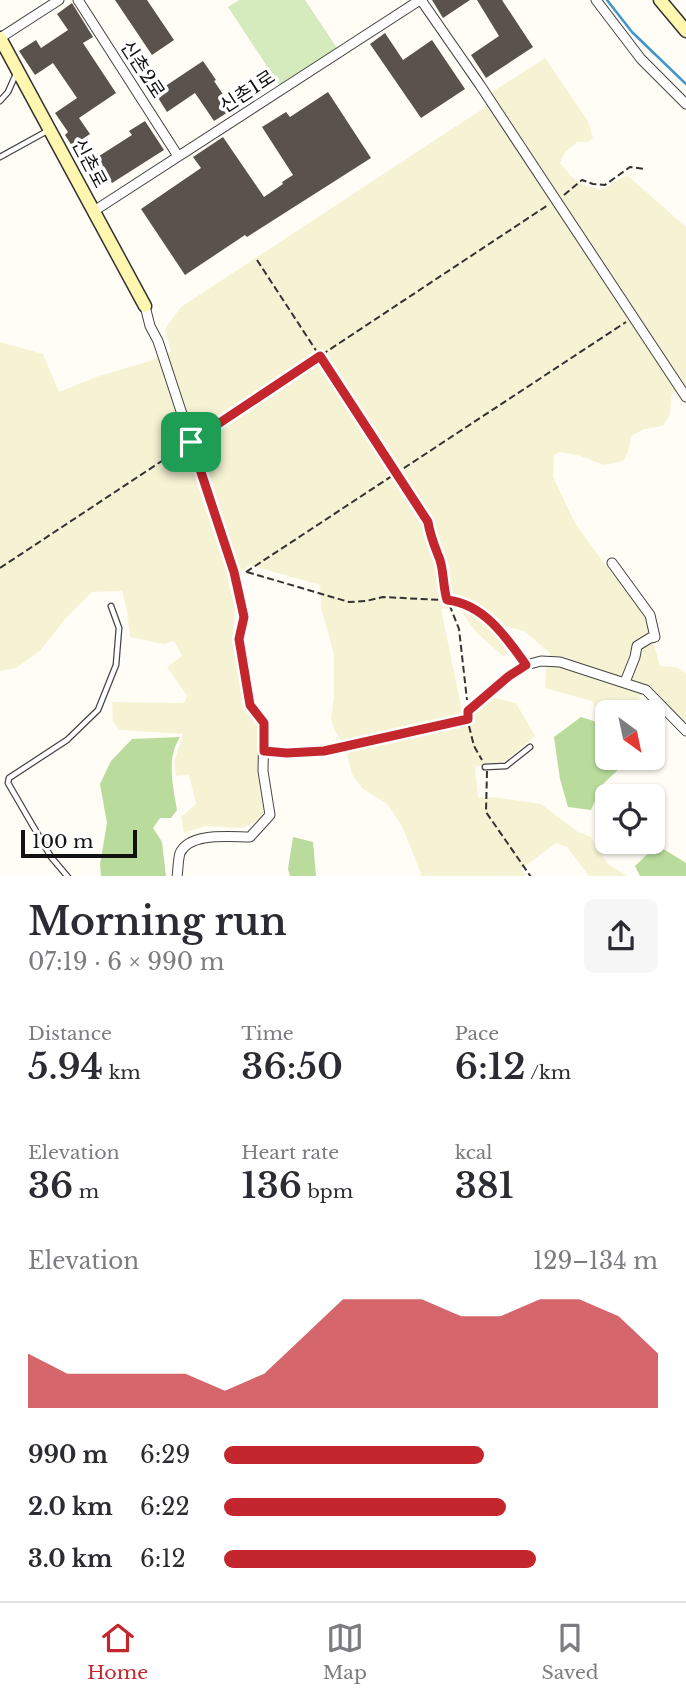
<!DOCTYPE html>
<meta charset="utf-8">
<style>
:root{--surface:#fff;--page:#f7f7f7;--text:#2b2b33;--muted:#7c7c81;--line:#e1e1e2;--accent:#c4262e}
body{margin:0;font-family:"Libre Baskerville","Noto Sans KR",serif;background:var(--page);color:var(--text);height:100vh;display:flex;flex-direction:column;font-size:26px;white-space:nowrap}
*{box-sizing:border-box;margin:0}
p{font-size:23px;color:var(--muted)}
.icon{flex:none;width:38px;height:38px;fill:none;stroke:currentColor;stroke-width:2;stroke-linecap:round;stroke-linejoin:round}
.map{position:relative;height:876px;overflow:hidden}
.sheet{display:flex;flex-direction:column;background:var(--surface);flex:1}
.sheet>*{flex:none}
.needle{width:46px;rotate:147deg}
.tools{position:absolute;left:595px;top:700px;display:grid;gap:14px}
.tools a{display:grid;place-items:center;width:70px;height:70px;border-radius:10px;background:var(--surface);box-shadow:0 2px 5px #0004;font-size:35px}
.scale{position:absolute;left:21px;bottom:18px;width:116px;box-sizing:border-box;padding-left:7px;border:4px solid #111;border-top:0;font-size:19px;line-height:24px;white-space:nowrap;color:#111;-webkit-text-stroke:5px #fff;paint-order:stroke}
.pin{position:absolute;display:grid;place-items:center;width:60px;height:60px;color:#fff;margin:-30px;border-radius:14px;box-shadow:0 4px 10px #0006}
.round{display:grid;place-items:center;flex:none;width:74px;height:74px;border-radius:10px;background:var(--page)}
.head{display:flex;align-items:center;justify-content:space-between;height:119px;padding:0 28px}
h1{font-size:38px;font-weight:600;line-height:52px}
.metrics{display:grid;grid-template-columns:repeat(3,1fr);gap:10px;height:119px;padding:7px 28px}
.metrics div{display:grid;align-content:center}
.metrics b{font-size:35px;font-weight:600}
.metrics small{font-size:19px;font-weight:400}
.metrics p{font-size:19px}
.chart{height:196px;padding:14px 28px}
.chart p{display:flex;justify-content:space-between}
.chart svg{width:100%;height:126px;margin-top:7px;fill:var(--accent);opacity:.7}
ul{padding:0 28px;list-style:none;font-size:23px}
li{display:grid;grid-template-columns:112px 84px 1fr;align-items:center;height:52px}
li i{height:18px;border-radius:9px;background:var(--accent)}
.menu{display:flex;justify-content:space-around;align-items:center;height:98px;border-top:2px solid var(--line);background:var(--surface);font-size:19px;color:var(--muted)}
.menu a{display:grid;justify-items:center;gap:4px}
.menu .active{color:var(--accent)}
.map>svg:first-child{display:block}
</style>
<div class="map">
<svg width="686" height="877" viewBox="0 0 686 877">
<rect width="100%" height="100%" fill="#fffdf5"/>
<path fill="#f6f3d4" d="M545 58 588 121 593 138 588 142H577L565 152 560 163 571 176 583 185 601 190 627 175 686 227V389L672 393 670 414 663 426 644 429 631 436 629 449 623 461 603 465 581 456 560 452 554 455 553 477 575 523 609 570 637 602 649 627 660 666 675 667 686 673V721L646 687 631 712H607V717L599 716 592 701 545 688 546 669 550 653 524 631 505 626V639L508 650 504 657 475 631 458 607 441 609 462 711 472 712 490 697 516 703 535 736 504 762 490 763 475 767 478 797 499 798 541 804 578 832 591 837 608 864 627 876H589L567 847 556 843 521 869 526 876H422L402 826 387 804 362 788 352 774 346 750 334 729 331 718 334 697V655L321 607 320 585 250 565 228 582 235 605 233 638 246 705 260 724 259 753 266 808 259 820 242 828 205 826 184 833 181 817 196 804 189 775 176 776 174 762 183 734 120 730 113 722 112 702 184 703 187 696 167 667 182 656 174 641 163 644 130 637 127 611 122 591 92 592 65 619 40 651 16 668 0 671V342L43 354 59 392 96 377 150 361 171 352 165 329 181 307 484 108 492 92Z"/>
<path fill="#d5ebbd" d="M239 0H305L337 48 280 86 228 7Z"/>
<path fill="#b9dc9c" d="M581 717 600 723 607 737V758H618L622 766 601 786 591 810 568 807 560 779 554 737Z
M180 737C166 759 173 786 177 810L171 818H160L153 828 162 842 166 876H101L100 864 107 823 100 784 111 761 132 739Z
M293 837 313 842 316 876H290L288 869Z
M657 845 686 863V876H640L635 866Z"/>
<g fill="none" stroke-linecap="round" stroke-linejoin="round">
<path stroke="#3f96cf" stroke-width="2.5" d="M607 0 632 32 686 84"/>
</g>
<path fill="#5a524d" d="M115 0H147L174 40 152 55Z
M432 0H470L443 18Z
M477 0H502L533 47 486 78 471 55 499 36Z
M72 3 93 37 83 43 116 93 79 118 90 134 72 146 65 135 68 132 55 113 77 98 53 63 35 75 19 51 36 40 41 48 68 30 57 14Z
M385 33 403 60 432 40 465 89 421 118 370 44Z
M203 61 216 80 214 81 233 109 214 121 195 93 167 112 155 93Z
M328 92 371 158 247 237 245 235 185 275 141 209 201 168 193 157 223 137 264 197 283 184 282 182 293 175 262 127 286 112 290 117Z
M145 121 164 150 112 183 96 158 132 135 129 131Z"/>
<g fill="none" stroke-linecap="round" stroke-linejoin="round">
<defs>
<path id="lane" d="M0 101 8 92 16 74
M0 157 49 130
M485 767 506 766 530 747
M68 877 51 857 8 783 9 778 67 740 98 710 116 665 119 628 111 606"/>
<path id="street" d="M78 0 178 156
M421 0 480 85 686 397
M596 0 641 59 686 104
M0 38 59 0
M94 211 420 0
M145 306 150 326 158 341 234 572 244 617 239 639 250 705 264 723 263 771 270 815 250 837C230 837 190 832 180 853 178 860 178 870 177 877
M612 563 650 615 655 637 650 638 637 646 635 657 625 682
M468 711 509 676 526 665 541 661 560 662 646 690 686 731
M264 751 287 753 324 751 468 719"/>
<path id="secondary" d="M660 0 686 31
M0 38 145 306"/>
</defs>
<use href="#lane" stroke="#444" stroke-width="7"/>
<use href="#street" stroke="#444" stroke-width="11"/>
<use href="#secondary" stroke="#333" stroke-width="15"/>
<path stroke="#333" stroke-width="2" stroke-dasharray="7 3.5" stroke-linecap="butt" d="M564 195 582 180 593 184 605 185 630 167 645 169
M257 260 428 522 431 538 440 561 444 591 459 629 467 700
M199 436 548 205
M0 568 183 447
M246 572 626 322
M247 572 349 602 366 601 383 597 461 601 477 610 504 634 521 658
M469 726 474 746 482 760
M487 771 486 812 531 877"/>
<use href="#lane" stroke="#fff" stroke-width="4.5"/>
<use href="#street" stroke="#fff" stroke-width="9"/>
<use href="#secondary" stroke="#fff6b0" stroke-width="12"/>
</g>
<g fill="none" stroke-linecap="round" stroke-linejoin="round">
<defs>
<path id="route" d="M320 356 428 522C430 536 435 547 440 560 444 573 443 587 447 600 484 604 506 637 526 665L509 676 468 711V719L324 751 287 753 264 751V723L250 705 239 639 244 617 234 572 191 442Z"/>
</defs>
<use href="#route" stroke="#fff" stroke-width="14"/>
<use href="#route" stroke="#c4262e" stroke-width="9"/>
</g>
<g text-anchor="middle" stroke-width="7" stroke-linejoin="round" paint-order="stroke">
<g font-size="19" fill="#111" stroke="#fff">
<text transform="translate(143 69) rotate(57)" y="7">신촌2로</text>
<text transform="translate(247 91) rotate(-33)" y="7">신촌1로</text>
<text transform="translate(90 163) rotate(62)" y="7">신촌로</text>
</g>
</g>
</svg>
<div class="tools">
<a><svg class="needle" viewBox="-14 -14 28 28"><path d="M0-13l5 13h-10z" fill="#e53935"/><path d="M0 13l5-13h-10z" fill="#7c7c81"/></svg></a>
<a><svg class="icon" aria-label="locate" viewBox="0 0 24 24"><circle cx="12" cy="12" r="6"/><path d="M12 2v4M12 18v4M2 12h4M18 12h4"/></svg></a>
</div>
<div class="scale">100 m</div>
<div class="pin" style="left:191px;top:442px;background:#1e9e55"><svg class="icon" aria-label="arrive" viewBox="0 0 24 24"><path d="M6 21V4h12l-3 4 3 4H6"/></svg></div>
</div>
<section class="sheet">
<div class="head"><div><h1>Morning run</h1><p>07:19 · 6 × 990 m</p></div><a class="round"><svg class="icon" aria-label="share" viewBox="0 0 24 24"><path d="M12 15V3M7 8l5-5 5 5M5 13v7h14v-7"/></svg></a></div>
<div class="metrics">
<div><p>Distance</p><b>5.94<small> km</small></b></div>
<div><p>Time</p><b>36:50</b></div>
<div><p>Pace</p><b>6:12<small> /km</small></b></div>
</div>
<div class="metrics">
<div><p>Elevation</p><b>36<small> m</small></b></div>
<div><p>Heart rate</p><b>136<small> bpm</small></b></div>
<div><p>kcal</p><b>381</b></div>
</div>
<div class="chart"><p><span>Elevation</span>129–134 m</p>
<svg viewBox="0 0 160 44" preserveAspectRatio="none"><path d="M0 44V25L10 32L20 32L30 32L40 32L50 38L60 32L70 19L80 6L90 6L100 6L110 12L120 12L130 6L140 6L150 12L160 25V44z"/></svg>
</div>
<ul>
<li><b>990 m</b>6:29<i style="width:60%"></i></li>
<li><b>2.0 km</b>6:22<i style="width:65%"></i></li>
<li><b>3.0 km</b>6:12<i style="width:72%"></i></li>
</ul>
</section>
<nav class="menu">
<a class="active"><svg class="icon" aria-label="home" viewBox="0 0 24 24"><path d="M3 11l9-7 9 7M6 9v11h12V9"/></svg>Home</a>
<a><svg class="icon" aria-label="map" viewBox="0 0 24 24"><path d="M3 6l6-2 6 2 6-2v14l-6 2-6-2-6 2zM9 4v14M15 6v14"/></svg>Map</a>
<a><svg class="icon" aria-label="saved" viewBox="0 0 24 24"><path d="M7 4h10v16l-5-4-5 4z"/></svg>Saved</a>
</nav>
